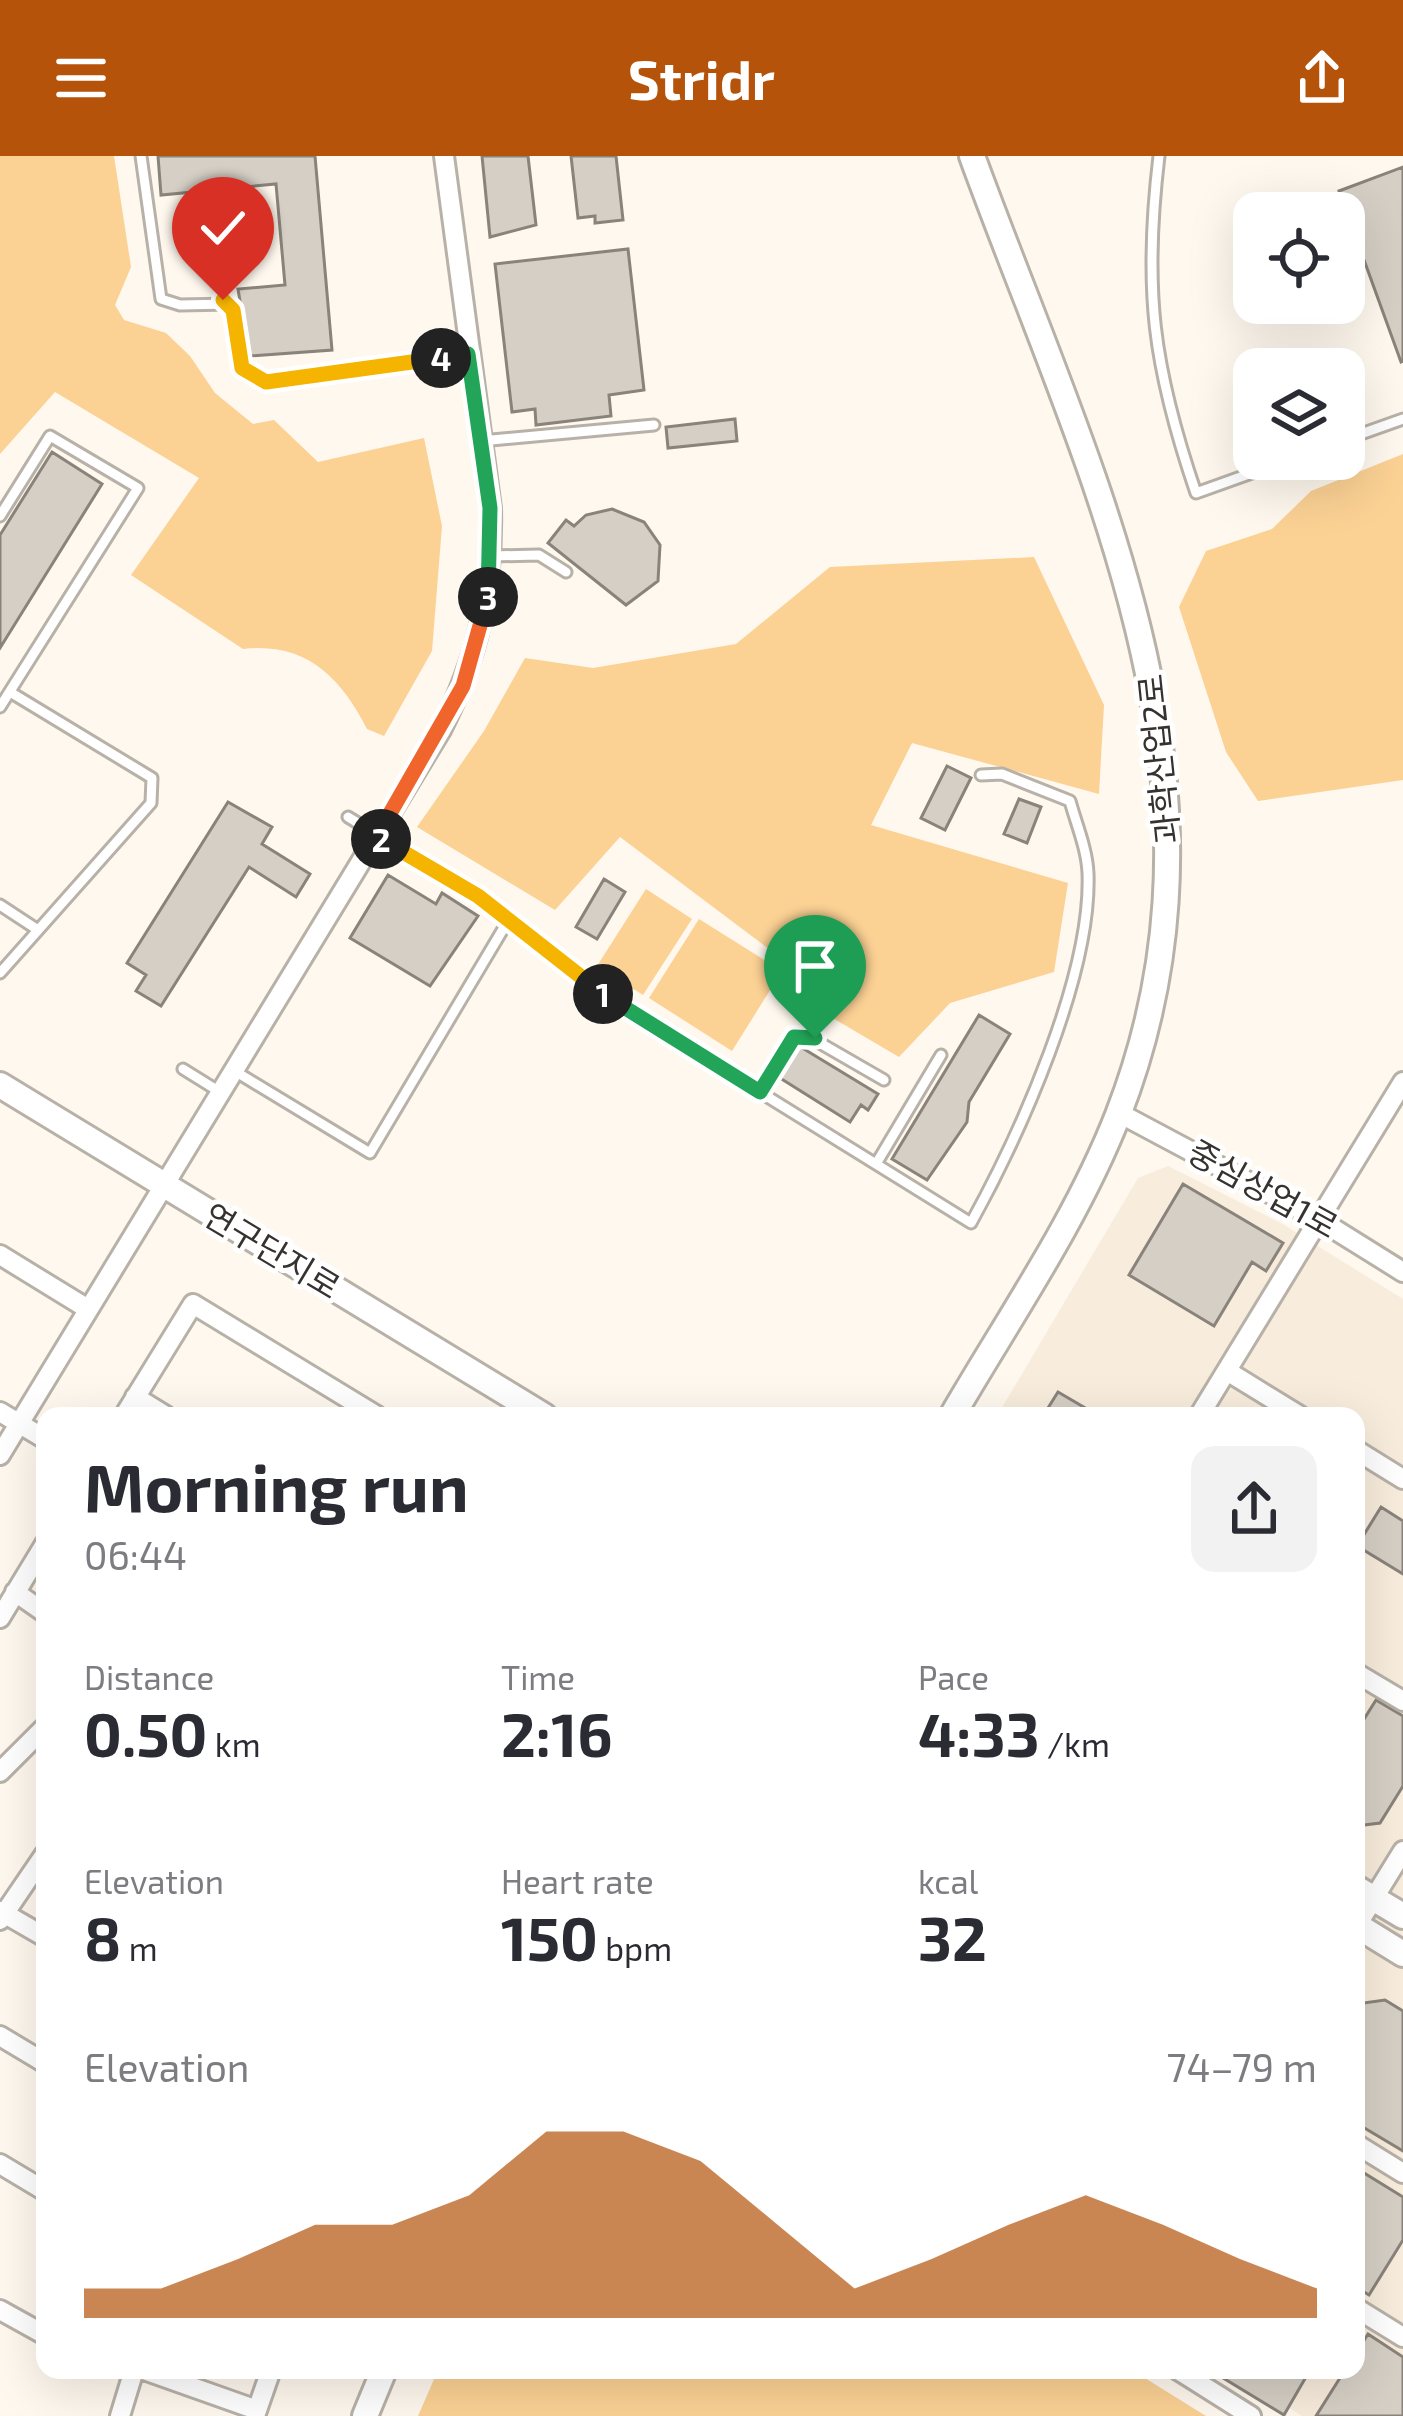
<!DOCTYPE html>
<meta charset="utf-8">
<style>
:root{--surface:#fff;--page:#f2f2f3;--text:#2b2b33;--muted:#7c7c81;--accent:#b45309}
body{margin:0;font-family:"Exo 2","Noto Sans KR",sans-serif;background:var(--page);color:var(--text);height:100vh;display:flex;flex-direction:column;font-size:45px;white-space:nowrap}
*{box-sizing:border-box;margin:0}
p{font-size:39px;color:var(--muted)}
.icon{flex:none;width:66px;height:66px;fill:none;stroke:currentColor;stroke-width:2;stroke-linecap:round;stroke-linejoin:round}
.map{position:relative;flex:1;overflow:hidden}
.panel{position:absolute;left:36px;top:1251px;width:1329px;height:972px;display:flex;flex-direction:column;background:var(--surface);border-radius:24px;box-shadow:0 12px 48px #0002}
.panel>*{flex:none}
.controls{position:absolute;left:1233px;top:36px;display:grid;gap:24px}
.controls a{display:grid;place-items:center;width:132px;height:132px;border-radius:24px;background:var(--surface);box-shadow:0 12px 48px #0002;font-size:60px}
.pin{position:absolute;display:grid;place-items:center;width:102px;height:102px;color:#fff;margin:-123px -51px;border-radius:50% 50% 50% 0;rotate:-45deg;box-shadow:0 0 12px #0007}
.pin .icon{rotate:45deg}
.km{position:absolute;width:60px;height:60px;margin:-30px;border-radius:50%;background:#222;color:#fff;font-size:33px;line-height:60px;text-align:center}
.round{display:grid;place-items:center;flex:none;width:126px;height:126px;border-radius:24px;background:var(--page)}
.overview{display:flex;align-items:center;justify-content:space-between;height:204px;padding:0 48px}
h1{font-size:66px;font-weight:700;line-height:90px}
.figures{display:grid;grid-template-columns:repeat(3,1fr);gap:18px;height:204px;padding:12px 48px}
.figures div{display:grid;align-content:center}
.figures b{font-size:60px;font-weight:700}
.figures small{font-size:33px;font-weight:400}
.figures p{font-size:33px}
.chart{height:336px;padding:24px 48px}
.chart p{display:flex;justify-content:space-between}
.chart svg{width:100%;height:216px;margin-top:12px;fill:var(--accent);opacity:.7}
header{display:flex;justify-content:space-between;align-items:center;height:156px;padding:0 48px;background:var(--accent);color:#fff;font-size:54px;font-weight:700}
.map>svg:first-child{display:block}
</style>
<header><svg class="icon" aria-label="menu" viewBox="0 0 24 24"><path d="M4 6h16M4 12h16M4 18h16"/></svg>Stridr<svg class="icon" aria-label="share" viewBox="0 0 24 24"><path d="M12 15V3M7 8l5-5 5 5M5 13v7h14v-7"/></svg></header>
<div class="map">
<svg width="1403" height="2260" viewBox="0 0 1403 2260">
<rect width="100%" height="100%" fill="#fff8ee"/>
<path fill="#f8ecdc" d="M1168 1010 1281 1067 1403 1143V2260H1302L1227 2214H1356V1260H997L1138 1022Z"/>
<path fill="#fbd194" d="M0 0H114L131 111 115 149 124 164 166 177 190 200 215 237 253 268 274 264 318 306 424 282 442 370 432 495 384 580 367 573C340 520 305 486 243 493L131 419 199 322 55 236 0 298Z
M1403 298V624L1258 645 1226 596 1179 451 1206 395 1272 373 1311 335Z
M1034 401 1104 549 1099 638 912 587 871 669 1068 727 1054 816 950 847 899 901 802 844 781 802 620 681 555 754 417 671 484 575 525 502 593 512 736 488 830 411Z
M646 733 692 763 643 839 597 810Z
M699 763 782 815 732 895 649 842Z
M438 2214H1132L1206 2260H418Z"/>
<path fill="#d5cfc5" stroke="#89837b" stroke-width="3" d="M158 0H315L332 194 249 200 238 133 285 129 276 28 161 39Z
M482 0H528L536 69 490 81Z
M571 0H616L623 64 595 67V60L578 62Z
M1403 11V205L1401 206 1339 35Z
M628 93 644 234 609 239 611 260 536 269 535 253 512 256 495 108Z
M735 263 737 285 668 292 666 271Z
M52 296 102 328 0 492V379Z
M612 353 644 366 660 389 658 425 626 449 548 387 566 364 574 370 586 359Z
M947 610 971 622 945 674 921 662Z
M1019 643 1041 651 1027 687 1004 678Z
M228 646 272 671 262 688 310 718 296 741 249 711 161 850 136 835 146 819 127 807Z
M388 719 436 748 442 737 478 760 430 830 350 782Z
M604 723 625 736 597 783 576 771Z
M979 859 1010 878 969 946 967 966 927 1024 892 1003Z
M799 890 878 938 868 954 861 949 850 966 780 922Z
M1183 1028 1283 1087 1266 1115 1252 1106 1214 1170 1129 1119Z
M1058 1236 1099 1260H1043Z
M1381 1351 1403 1365V1418L1357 1390Z
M1376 1544 1403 1560V1630L1380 1667 1356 1670V1576Z
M1385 1844 1403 1855V1995L1356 1967V1848Z
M1356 2012 1403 2041V2084L1369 2139 1356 2131Z
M1368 2178 1403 2201V2260H1316L1345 2214H1356V2197Z
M1210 2214H1310L1284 2259Z"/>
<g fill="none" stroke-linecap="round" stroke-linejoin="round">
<defs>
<path id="service" d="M141 0 161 143 180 149 230 148C241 180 227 213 266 226L468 198
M1159 0C1143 133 1153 211 1196 337L1291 303
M1344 284 1403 263
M481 285 654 269
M0 360 50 280 138 332 0 551
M492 400 539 399 566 416
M348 661 478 740 626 853 971 1067C1020 978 1092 819 1088 717 1087 693 1076 667 1070 645L1002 618 981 619
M0 749 38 774
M0 817 151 647 152 622 10 536
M183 913 220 936
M233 914 370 997 509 763
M760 936 794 881 806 879 884 924
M876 1008 941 899"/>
<path id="minor" d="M1119 957 1318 1063 1403 1116
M0 1099 88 1153
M1227 1215 1300 1260
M135 1241 166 1260
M0 1256 45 1283
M124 1260 193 1148 377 1260
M1199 1260 1403 926
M1356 1294 1403 1323
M0 1299 441 574C478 501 493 434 491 352L444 0
M15 1436 45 1457
M0 1462 45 1388
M1356 1517 1403 1545
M0 1616 45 1571
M0 1755 45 1781
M0 1764 45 1698
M1356 1771 1403 1695
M0 1880 45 1907
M1356 1988 1403 2017
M0 2008 45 2035
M1356 2152 1403 2181
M0 2154 45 2179
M144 2214 257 2254
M1178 2214 1251 2260
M120 2260 134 2214
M255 2260 271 2214"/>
<path id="tertiary" d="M0 929 544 1260
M952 1260C1009 1162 1077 1064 1118 959 1250 621 1087 315 972 0
M1356 1732 1403 1760
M1356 1769 1403 1798
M365 2260 384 2214"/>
</defs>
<use href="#service" stroke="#b8b1a8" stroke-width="15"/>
<use href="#minor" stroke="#b8b1a8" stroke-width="24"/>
<use href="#tertiary" stroke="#b8b1a8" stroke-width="30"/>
<use href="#service" stroke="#fff" stroke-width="9"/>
<use href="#minor" stroke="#fff" stroke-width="18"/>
<use href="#tertiary" stroke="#fff" stroke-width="24"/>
</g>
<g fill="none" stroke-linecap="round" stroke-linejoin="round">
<defs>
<path id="split-1" d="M603 838 760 936 794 881 815 882"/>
<path id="split-2" d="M381 683 478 740 603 838"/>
<path id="split-3" d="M381 683 377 680 463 530 488 441"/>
<path id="split-4" d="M441 202 468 198 490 352 488 441"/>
<path id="split-5" d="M223 144 233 154 242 212 266 226 441 202"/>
</defs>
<use href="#split-1" stroke="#fff" stroke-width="24"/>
<use href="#split-2" stroke="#fff" stroke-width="24"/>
<use href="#split-3" stroke="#fff" stroke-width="24"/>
<use href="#split-4" stroke="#fff" stroke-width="24"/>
<use href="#split-5" stroke="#fff" stroke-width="24"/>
<use href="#split-1" stroke="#22a559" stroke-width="15"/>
<use href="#split-2" stroke="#f5b400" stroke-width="15"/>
<use href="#split-3" stroke="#f0652b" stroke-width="15"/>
<use href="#split-4" stroke="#22a559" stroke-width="15"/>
<use href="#split-5" stroke="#f5b400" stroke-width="15"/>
</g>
<g text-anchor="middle" stroke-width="10" stroke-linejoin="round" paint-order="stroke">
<g font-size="33" fill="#35322f" stroke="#fff">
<text transform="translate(1159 603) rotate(-96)" y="12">과학산업2로</text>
<text transform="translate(1263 1033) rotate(29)" y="12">중심상업1로</text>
<text transform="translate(272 1095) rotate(31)" y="12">연구단지로</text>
</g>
</g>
</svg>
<div class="controls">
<a><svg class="icon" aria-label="locate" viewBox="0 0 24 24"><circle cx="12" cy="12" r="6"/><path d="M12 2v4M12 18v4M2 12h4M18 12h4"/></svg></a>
<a><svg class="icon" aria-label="layers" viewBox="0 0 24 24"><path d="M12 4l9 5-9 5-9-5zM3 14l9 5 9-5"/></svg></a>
</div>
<div class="pin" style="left:815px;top:882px;background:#1e9e55"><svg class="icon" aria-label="arrive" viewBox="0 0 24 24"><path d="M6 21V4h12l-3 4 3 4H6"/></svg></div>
<div class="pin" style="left:223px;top:144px;background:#d93025"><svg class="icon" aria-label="check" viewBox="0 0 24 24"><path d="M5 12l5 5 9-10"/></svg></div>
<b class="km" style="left:603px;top:838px">1</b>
<b class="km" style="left:381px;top:683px">2</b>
<b class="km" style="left:488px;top:441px">3</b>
<b class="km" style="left:441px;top:202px">4</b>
<section class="panel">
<div class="overview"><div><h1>Morning run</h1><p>06:44</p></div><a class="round"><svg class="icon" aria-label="share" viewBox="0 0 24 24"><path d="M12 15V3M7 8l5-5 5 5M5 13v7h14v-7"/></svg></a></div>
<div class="figures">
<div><p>Distance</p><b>0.50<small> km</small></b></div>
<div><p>Time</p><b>2:16</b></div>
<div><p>Pace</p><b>4:33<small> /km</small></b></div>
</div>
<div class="figures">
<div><p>Elevation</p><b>8<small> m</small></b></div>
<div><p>Heart rate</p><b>150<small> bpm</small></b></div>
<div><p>kcal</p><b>32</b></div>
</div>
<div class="chart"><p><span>Elevation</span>74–79 m</p>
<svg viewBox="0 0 160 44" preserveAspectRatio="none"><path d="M0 44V38L10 38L20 32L30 25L40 25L50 19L60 6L70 6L80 12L90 25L100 38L110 32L120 25L130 19L140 25L150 32L160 38V44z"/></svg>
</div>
</section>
</div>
